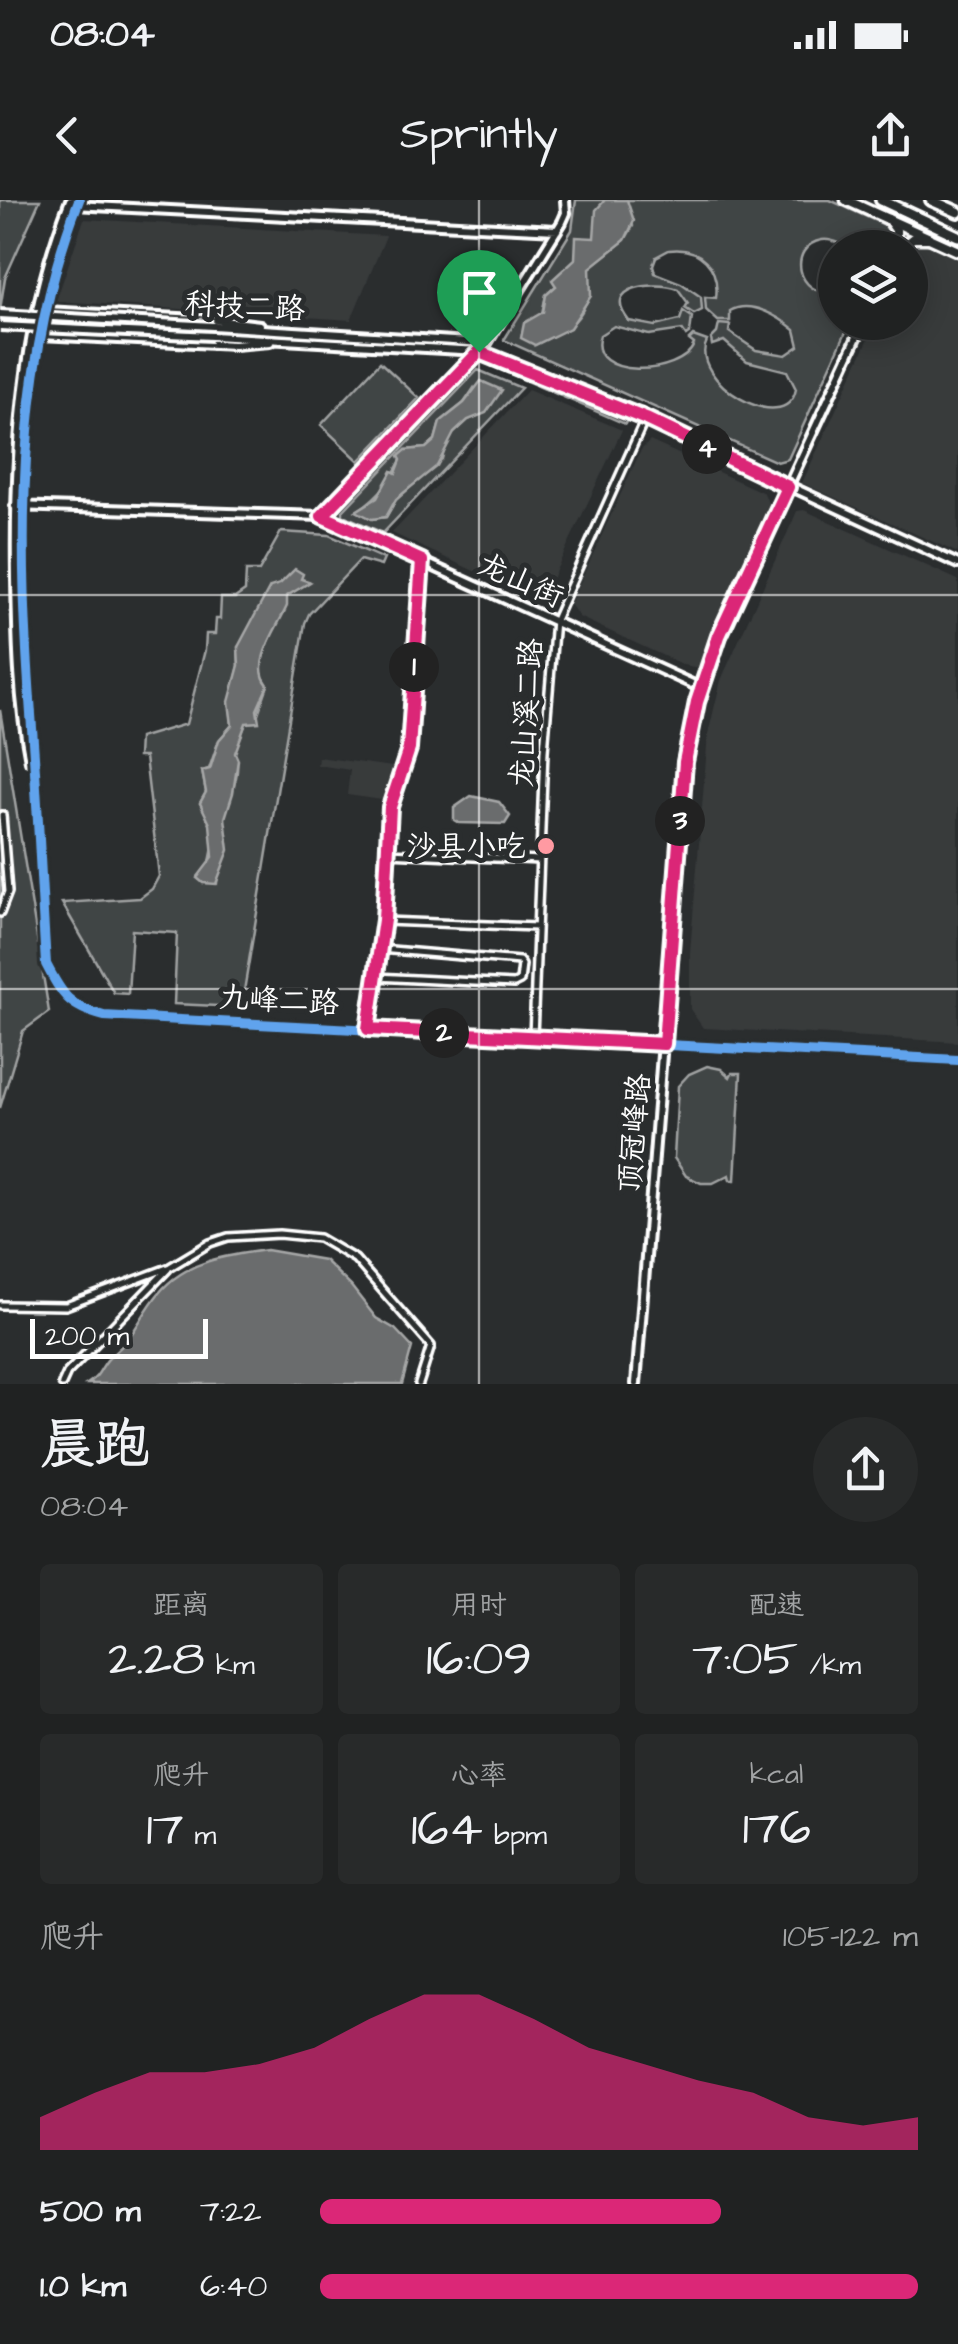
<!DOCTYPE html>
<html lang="zh">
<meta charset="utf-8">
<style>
:root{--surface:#202222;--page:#282a2a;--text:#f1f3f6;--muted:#a2a4a5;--line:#3d3f40;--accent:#db2777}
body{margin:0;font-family:"Architects Daughter","LXGW WenKai TC",sans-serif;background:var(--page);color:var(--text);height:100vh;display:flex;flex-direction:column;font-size:38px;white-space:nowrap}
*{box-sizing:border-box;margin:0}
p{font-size:32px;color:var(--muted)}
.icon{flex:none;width:55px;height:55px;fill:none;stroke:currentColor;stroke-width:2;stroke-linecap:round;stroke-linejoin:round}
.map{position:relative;height:1184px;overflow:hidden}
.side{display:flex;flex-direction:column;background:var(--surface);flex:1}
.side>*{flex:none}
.tools{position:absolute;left:818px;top:30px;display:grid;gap:20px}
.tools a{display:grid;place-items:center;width:110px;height:110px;border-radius:50%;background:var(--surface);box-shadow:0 5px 25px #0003,0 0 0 2px var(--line);font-size:50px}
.scale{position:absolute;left:30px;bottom:25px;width:178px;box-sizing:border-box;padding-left:10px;border:5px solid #fff;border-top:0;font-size:28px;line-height:35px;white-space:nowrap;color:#fff;-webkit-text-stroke:8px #2a2d2e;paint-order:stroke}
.pin{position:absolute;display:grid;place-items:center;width:85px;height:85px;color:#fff;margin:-102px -42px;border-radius:50% 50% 50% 0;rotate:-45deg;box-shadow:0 0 10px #0007}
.pin .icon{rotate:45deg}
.km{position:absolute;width:50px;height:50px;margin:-25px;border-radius:50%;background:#222;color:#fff;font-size:28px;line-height:50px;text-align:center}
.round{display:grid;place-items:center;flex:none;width:105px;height:105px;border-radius:52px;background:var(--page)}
.overview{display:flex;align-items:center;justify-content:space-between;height:170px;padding:0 40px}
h1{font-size:55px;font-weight:600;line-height:75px}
.figures{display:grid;grid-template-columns:repeat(3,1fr);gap:15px;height:170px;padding:10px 40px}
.figures div{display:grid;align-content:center;border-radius:10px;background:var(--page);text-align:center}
.figures b{font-size:50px;font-weight:600}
.figures small{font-size:28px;font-weight:400}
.figures p{font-size:28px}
.chart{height:280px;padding:20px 40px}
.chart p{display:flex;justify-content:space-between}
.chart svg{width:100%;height:180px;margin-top:10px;fill:var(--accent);opacity:.7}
ul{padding:0 40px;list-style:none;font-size:32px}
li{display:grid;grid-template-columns:160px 120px 1fr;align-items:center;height:75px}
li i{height:25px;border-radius:12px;background:var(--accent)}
.status{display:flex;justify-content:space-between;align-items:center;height:70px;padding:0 50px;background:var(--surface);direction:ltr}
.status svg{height:28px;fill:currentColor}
header{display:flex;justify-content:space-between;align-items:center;height:130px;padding:0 40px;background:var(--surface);font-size:45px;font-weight:600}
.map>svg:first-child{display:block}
</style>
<div class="status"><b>08:04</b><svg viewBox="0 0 49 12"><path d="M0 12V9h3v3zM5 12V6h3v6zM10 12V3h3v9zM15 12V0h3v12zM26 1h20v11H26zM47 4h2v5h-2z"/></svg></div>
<header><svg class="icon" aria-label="back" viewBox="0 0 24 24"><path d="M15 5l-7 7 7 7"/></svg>Sprintly<svg class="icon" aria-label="share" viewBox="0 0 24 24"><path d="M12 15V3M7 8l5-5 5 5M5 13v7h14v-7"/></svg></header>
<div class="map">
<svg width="958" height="1184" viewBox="0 0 958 1184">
<rect width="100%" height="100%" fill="#2a2d2e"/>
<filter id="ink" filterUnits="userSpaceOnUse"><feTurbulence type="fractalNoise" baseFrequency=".01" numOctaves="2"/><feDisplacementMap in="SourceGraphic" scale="20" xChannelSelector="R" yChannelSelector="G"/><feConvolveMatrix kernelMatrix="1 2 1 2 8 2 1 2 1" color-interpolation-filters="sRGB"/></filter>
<g filter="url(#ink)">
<path fill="#373a3b" d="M84 19 386 36 351 120 56 101Z
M924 42 958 58V353L802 283 876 123 910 122V50Z
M528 190 622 230 543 398 528 396 392 333Z
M650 241 764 293 771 310 699 468 683 465 579 417 570 404 641 250Z
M804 310 958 380V842L703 828 690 809V752L708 534 721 480 794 318 797 311Z
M318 557 393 567 389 601 347 595 350 570 317 565Z"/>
<path fill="#414445" stroke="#a0a2a2" stroke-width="2.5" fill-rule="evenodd" d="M0 0H40L5 78 0 110Z
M576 0H605C592 16 601 23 594 39 588 52 564 71 553 80L556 86 546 95 535 145C576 125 591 116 589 68L625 40 633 26 627 0H830L887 26 889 36 884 47C873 47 862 49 852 47 841 46 834 38 822 40 787 46 796 98 835 92V122L850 123 788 259 777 262 504 140 572 30ZM669 50C700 46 720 67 716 98L705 97 706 110 718 121H730V111C751 99 779 117 795 130L799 146 786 155 756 150 729 132 730 125 719 124 717 133 711 139 712 145 724 141 747 161 787 171 796 189C786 240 687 179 707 141L693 136 689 140 694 144C682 177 585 180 600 135L614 126 649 135 682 130 686 136 690 133 692 117 683 111 680 120 655 126 629 121C600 85 655 81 678 89L688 103 685 108 694 114 702 110 701 97 681 83 655 73 653 65 656 57Z
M380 162 419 198 359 261 321 225Z
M495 162 628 218 625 224 492 166Z
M478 170 521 188 383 333 343 315V311ZM474 188 486 212 468 220 454 233 446 243 442 259 396 300 386 317 372 319 357 311C384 293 392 278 406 250L426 248 435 240 440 222 464 203Z
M281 332 329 335 384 359 381 366 360 360 309 414 305 423 242 803 240 807 174 804 177 733 132 730 128 794 114 793 62 703 140 698 152 689 159 676 145 557H138L139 538 186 524 205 450 206 434H215L216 419H220L221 398H235L245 391 246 371H259ZM301 379 308 381 287 396 261 462 260 472 268 485 257 517 246 523 234 553C244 571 228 597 225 617 223 639 219 661 217 683L204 673C218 653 214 622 200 603L206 592 202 571 209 569 219 540 232 525 230 502 239 466 238 447Z
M0 510 49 812 23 831 0 908Z
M707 866 721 869 730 877 732 873H741L735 980H730L729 975 713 983H701L686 976 674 958 678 886 689 874Z"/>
<path fill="#6a6c6d" stroke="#a6a7a7" stroke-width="2.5" d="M605 0H627L634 21 625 40 590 68 591 96 570 128 535 145 521 138 524 123 543 112 546 95 556 86 552 80 575 59 576 37 594 38 596 10Z
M481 181 502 190 486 213 468 220 454 233 437 266 396 299 386 317 372 319 356 311 377 298 392 271 396 273 401 260 399 256 406 250 426 248 435 240 440 222 464 203Z
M295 369 303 374 301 379 310 382 287 396V406C277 429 250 464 268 485L257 510 259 522 246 523 235 553 238 560 233 593 225 618 229 650 216 684 203 683 197 678 213 657 210 624 200 603 206 592 202 571 210 569 219 540 232 525 229 502 239 465 238 447 270 387 280 384Z
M471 596 499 602 510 616 505 624 459 623 454 620V608Z
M266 1050 324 1060 351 1086 376 1118 395 1129 412 1147 402 1184H87C102 1175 100 1165 112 1155 136 1135 140 1116 159 1093 185 1061 228 1055 266 1050Z"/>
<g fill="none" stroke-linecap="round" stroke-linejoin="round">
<defs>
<path id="minor" d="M388 653 540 660
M0 713 8 692 2 615
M385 721 537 727
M376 777 514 784 520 781 522 765 519 761 380 749
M369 829 384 721 390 607 409 549 422 361
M533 837 544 551 555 420 645 219 643 213
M0 1105 66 1106 170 1067 210 1043 228 1037 279 1034 319 1038 355 1059 431 1146 419 1184
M62 1184 67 1173 168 1069"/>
<path id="tertiary" d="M79 0C13 168 19 351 32 528 38 606 41 685 46 764 62 795 69 807 104 816L958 860
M74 5 557 30
M45 111 217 120 260 125
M213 126 485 143
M41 135 234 145 270 142
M212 136 479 151 645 219 958 364
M15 306 322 316 701 488
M322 316 487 143 562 22 566 13 565 0
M30 561C18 500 17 440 16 378 14 249 22 121 70 0
M636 1184 685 563 697 502 719 436 864 122"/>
<path id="secondary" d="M888 19 896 30V48
M901 48 913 38H928"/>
<path id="primary" d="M846 0 958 51"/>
<path id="trunk" d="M881 0 958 36
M931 0 958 12"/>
</defs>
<use href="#minor" stroke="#fff" stroke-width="12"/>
<use href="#tertiary" stroke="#fff" stroke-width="14"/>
<use href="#secondary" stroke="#fff" stroke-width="15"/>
<use href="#primary" stroke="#fff" stroke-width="15"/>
<use href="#trunk" stroke="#fff" stroke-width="16"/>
<use href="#minor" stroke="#2a2d2e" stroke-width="5"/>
<use href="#tertiary" stroke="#2a2d2e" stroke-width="6"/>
<use href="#secondary" stroke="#2a2d2e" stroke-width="8"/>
<use href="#primary" stroke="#2a2d2e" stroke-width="8"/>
<use href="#trunk" stroke="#2a2d2e" stroke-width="9"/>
<defs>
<path id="tertiary-bridge" d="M0 114 213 126
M0 126 212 136"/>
</defs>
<use href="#tertiary-bridge" stroke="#fff" stroke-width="14" stroke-linecap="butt"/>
<use href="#tertiary-bridge" stroke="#2a2d2e" stroke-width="6"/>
<defs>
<path id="cycleway" d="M79 0C13 168 19 351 32 528 38 606 41 685 46 764 62 795 69 807 104 816L958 860"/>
</defs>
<use href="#cycleway" stroke="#2a2d2e" stroke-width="16"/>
<use href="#cycleway" stroke="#60a3ed" stroke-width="10"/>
</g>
</g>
<g fill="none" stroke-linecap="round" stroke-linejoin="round" filter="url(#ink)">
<defs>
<path id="route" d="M479 152 646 219 788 287 719 436 697 502 685 562 664 844 368 829 384 720 390 607 409 549 422 361 322 316Z"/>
</defs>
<use href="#route" stroke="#fff" stroke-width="20"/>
<use href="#route" stroke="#db2777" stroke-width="12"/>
</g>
<path fill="none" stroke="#fff" stroke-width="2.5" stroke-opacity="0.55" d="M479 0V1184M0 395H958M0 789H958"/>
<circle fill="#ff9aa2" stroke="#2a2d2e" stroke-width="4" cx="546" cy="646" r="10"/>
<g text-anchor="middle" stroke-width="10" stroke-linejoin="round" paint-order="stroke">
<g font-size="30" fill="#fff" stroke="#2a2d2e">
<text transform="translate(245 106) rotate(3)" y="10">科技二路</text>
<text transform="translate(521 380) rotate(24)" y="10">龙山街</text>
<text transform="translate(526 513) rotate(-86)" y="10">龙山溪二路</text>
<text transform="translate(279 800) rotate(3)" y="10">九峰二路</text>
<text transform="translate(634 933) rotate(-85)" y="10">顶冠峰路</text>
</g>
<g font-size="30" fill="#fff" stroke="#2a2d2e" text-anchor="end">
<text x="526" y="656">沙县小吃</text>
</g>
</g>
</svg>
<div class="tools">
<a><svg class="icon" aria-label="layers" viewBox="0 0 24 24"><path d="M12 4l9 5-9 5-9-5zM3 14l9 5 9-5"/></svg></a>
</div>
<div class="scale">200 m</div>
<div class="pin" style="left:479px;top:152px;background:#1e9e55"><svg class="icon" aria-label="arrive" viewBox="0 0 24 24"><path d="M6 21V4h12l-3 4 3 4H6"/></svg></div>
<b class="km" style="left:414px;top:467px">1</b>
<b class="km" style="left:444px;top:833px">2</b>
<b class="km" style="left:680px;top:621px">3</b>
<b class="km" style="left:707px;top:249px">4</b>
</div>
<section class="side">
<div class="overview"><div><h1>晨跑</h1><p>08:04</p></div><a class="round"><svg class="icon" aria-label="share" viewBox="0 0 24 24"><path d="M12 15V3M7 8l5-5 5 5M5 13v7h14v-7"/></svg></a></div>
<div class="figures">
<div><p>距离</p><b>2.28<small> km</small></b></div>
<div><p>用时</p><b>16:09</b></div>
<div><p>配速</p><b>7:05<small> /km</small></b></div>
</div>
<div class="figures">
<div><p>爬升</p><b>17<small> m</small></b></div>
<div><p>心率</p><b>164<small> bpm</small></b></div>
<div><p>kcal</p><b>176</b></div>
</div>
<div class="chart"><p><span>爬升</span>105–122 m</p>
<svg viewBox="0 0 160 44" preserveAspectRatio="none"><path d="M0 44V36L10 30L20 25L30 25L40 23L50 19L60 12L70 6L80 6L90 12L100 19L110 23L120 27L130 30L140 36L150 38L160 36V44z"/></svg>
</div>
<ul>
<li><b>500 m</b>7:22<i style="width:67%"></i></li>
<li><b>1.0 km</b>6:40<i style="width:100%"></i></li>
</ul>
</section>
